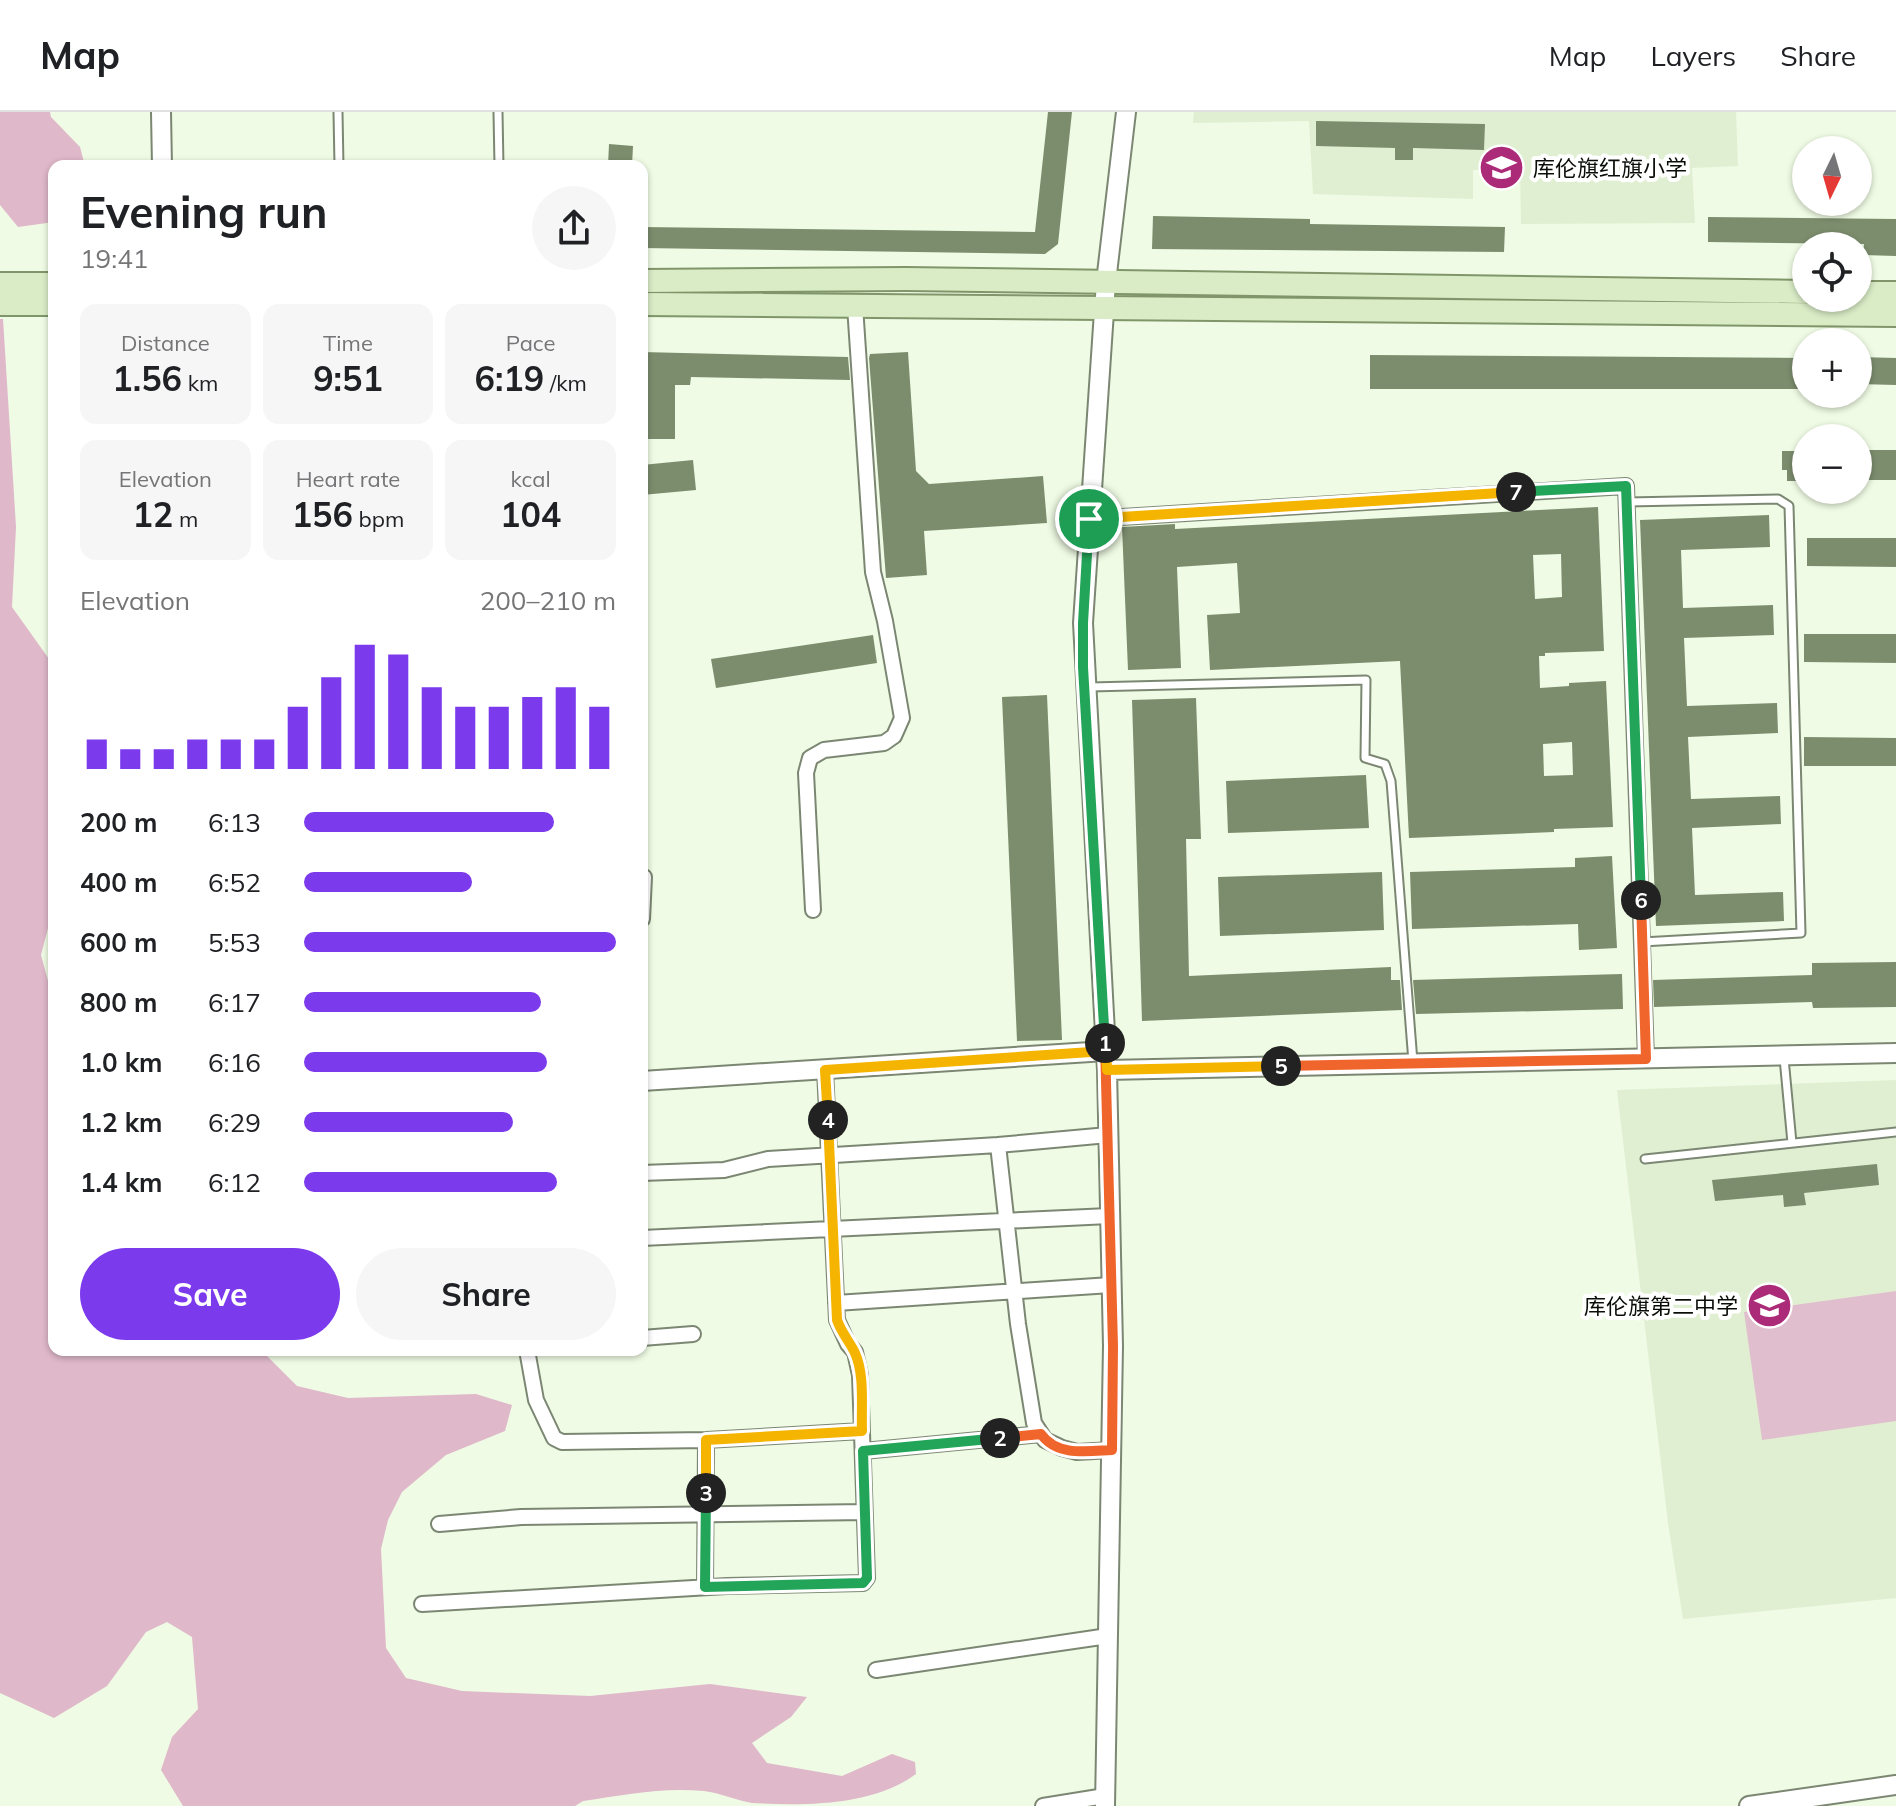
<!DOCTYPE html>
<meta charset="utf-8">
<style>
:root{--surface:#fff;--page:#f6f6f6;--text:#202124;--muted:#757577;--line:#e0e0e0;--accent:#7c3aed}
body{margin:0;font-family:Mulish,"Noto Sans SC",sans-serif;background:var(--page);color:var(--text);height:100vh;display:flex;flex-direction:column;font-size:30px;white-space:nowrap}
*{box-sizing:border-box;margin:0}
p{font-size:26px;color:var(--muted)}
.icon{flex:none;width:44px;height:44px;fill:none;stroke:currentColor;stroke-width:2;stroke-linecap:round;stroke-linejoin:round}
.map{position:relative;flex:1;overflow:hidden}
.side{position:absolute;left:48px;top:48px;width:600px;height:1196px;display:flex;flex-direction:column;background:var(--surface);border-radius:16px;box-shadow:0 2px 6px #0004}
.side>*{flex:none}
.needle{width:52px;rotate:185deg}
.tools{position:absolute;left:1792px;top:24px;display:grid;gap:16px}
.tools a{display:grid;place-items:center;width:80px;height:80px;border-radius:50%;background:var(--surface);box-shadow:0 2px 6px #0004;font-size:40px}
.pin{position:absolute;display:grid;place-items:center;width:68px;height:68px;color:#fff;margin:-34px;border:4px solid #fff;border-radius:50%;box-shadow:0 2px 8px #0007}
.km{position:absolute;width:40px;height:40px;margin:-20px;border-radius:50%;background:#222;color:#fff;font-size:22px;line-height:40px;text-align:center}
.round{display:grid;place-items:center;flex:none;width:84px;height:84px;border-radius:42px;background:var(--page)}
.head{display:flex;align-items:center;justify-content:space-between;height:136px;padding:0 32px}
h1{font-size:44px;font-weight:700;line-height:60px}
.figures{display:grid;grid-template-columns:repeat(3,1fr);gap:12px;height:136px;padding:8px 32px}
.figures div{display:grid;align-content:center;border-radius:16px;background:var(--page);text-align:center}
.figures b{font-size:34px;font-weight:700}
.figures small{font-size:22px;font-weight:400}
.figures p{font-size:22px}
.chart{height:224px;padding:16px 32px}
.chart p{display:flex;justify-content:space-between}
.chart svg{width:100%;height:144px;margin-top:8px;stroke:var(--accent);stroke-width:6}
.action{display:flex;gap:16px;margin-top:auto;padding:16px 32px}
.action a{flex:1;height:92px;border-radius:48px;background:var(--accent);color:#fff;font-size:32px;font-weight:700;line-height:92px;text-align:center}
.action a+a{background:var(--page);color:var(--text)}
ul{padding:0 32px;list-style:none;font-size:26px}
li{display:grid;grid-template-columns:128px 96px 1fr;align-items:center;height:60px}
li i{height:20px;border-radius:10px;background:var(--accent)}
header{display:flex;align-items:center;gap:48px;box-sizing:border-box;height:112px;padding:0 40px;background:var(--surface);border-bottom:2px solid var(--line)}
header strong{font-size:38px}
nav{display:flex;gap:44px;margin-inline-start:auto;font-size:28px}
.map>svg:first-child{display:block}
</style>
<header>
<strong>Map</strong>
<nav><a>Map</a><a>Layers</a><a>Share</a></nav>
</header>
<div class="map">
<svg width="1896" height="1694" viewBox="0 0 1896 1694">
<rect width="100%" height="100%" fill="#effbe4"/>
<path fill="#e0efd2" d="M1194 0H1736L1738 54 1692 56 1695 111 1521 112 1520 57 1473 58V87L1313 82 1309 9 1193 11Z
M1896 968V1486L1683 1507 1668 1411 1617 978Z"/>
<path fill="#e1bece" d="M1896 1179V1309L1762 1328 1744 1200Z"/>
<path fill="#dfb8ca" d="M0 0H50L51 5 80 35 85 54H54V110L18 115 0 93Z
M0 207H3L16 415 12 495 54 554V793L41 843 54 891V1238H261L297 1274 348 1286 476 1282 512 1293 505 1319 446 1343 402 1380 388 1408 381 1437 386 1536 406 1566 462 1579 590 1584 710 1572 807 1585 791 1605 752 1631 767 1651 842 1664 892 1642 915 1650 916 1662C873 1694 804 1694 752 1691 736 1688 720 1681 704 1679 663 1675 623 1683 583 1689L575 1694H183L161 1658 172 1625 198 1597 192 1525 167 1510 146 1520 107 1574 54 1606 0 1581Z"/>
<path fill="#7c8d6d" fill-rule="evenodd" d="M1048 0H1072L1058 132 1045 142 642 136V115L1035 120Z
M1316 9 1485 12 1484 38 1413 36V48H1395V36L1316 34Z
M609 32 633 34 632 54H608Z
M1153 104 1310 107V112L1505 115 1504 140 1152 137Z
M1708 105 1896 107V144L1863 143 1864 132 1708 130Z
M642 240 848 245 850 268 691 265 690 273H675V327H642Z
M908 240 916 359 929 372 1043 364 1047 411 924 419 927 463 886 466 869 246 870 242Z
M1370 243 1806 246V277H1370Z
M1858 245 1896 246V273L1858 272Z
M1858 338H1896V368H1858Z
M1782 339H1806V369H1787V358H1782Z
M693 348 696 378 642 383V353Z
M1598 395 1604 539 1545 541V544H1539L1540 576 1569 574V571L1606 569 1613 715 1554 717V720L1409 726 1400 549 1210 558 1207 503 1240 501 1237 451 1177 455 1181 556 1128 558 1122 415 1175 412V417ZM1561 442 1562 485 1535 487 1533 443ZM1572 630 1573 663 1544 664 1543 632Z
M1769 403 1770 435 1681 438 1683 496 1773 493 1774 523 1684 526 1687 594 1777 591 1778 621 1688 625 1691 687 1780 684 1781 712 1692 716 1695 783 1783 780 1784 809 1656 814 1640 408Z
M1807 426H1896V455L1807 454Z
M1804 522H1896V551L1804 550Z
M873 523 877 551 716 576 711 547Z
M1047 583 1062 928 1017 929 1002 585Z
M1196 586 1201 727H1186L1189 864 1391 855V868H1400L1402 898 1142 909 1132 588Z
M1804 625 1896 626V654H1804Z
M1366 663 1369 716 1228 721 1226 669Z
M1612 744 1617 836 1579 838 1578 812 1412 817 1410 760 1575 755V746Z
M1382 760 1384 818 1220 824 1218 765Z
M1896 850V895L1813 896 1812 890 1654 895 1653 868 1812 863V851Z
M1622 862 1623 897 1416 902 1413 868Z
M1877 1052 1879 1073 1804 1081 1806 1093 1784 1095 1783 1083 1715 1089 1712 1068Z"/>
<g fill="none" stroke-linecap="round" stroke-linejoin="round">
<defs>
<path id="service" d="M338 0 339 54
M498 0 499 54
M1627 390 1778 387 1789 394 1801 821 1642 830
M1090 575 1366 568 1365 646 1385 652 1391 669 1413 950
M1784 946 1792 1031
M1645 1047 1896 1020"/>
<path id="minor" d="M1089 407 1626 374 1646 947
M813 798 806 661 810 646 824 638 884 631 894 624 902 606 885 509 873 460 855 194
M642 807 644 765
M998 1033 1018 1212 1034 1311 1045 1328 1062 1336 1077 1340 1112 1338
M642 1061 724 1058 768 1047 998 1033 1108 1023
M642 1126 1109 1104
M836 1191 1111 1173
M642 1226 693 1222
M527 1238 536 1288 554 1326 562 1330 706 1328 862 1319
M863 1339 1041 1322
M439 1412 521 1405 864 1400
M705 1475 706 1328
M422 1492 727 1474 863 1471 867 1466 860 1263 855 1240 848 1232 837 1208 825 958
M876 1558 1108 1524
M1043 1694 1105 1684"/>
<path id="tertiary" d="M161 0 162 54
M1107 958 1896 941
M642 969 1106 939
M1105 1694 1113 1234 1107 958 1083 511 1106 170 1126 0
M1749 1694 1896 1673"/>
<path id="primary" d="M642 169 906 167 1806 180
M0 172H54
M1858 181H1896
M0 192H54
M642 192 1896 203"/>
</defs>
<use href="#service" stroke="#7c8773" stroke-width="11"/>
<use href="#minor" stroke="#7c8773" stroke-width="18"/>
<use href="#tertiary" stroke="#7c8773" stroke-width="22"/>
<use href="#primary" stroke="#80966a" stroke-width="26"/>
<use href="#service" stroke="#fff" stroke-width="7"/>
<use href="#minor" stroke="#fff" stroke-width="14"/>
<use href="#tertiary" stroke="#fff" stroke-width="18"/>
<use href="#primary" stroke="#d9ecc6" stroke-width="22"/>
</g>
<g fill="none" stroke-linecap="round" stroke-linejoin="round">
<defs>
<path id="split-1" d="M1089 407 1083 511V555L1105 931"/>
<path id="split-2" d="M1000 1326 1041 1322C1057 1345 1089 1339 1112 1338L1113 1234 1105 931"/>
<path id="split-3" d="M706 1381 705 1475 863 1471 867 1466 863 1339 1000 1326"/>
<path id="split-4" d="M706 1381V1328L862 1319C861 1295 865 1263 855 1241 850 1230 842 1222 837 1208L828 1008"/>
<path id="split-5" d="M828 1008 825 958 1106 939 1107 958 1281 954"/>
<path id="split-6" d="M1281 954 1646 947 1641 788"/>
<path id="split-7" d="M1516 380 1626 374 1641 788"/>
<path id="split-8" d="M1089 407 1516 380"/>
</defs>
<use href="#split-1" stroke="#fff" stroke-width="16"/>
<use href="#split-2" stroke="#fff" stroke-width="16"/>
<use href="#split-3" stroke="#fff" stroke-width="16"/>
<use href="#split-4" stroke="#fff" stroke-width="16"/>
<use href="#split-5" stroke="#fff" stroke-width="16"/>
<use href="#split-6" stroke="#fff" stroke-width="16"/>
<use href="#split-7" stroke="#fff" stroke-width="16"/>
<use href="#split-8" stroke="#fff" stroke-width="16"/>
<use href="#split-1" stroke="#22a559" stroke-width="10"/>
<use href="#split-2" stroke="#f0652b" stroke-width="10"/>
<use href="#split-3" stroke="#22a559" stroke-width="10"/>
<use href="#split-4" stroke="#f5b400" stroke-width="10"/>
<use href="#split-5" stroke="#f5b400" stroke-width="10"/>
<use href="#split-6" stroke="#f0652b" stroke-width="10"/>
<use href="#split-7" stroke="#22a559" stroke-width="10"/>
<use href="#split-8" stroke="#f5b400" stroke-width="10"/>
</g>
<defs>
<symbol id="school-disc" viewBox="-11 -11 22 22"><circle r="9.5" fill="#ab2b78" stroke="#fff"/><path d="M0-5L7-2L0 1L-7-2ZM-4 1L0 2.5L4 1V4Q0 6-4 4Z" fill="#fff"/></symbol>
</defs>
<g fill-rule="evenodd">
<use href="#school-disc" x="1476" y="30" width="51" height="51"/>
<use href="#school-disc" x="1744" y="1168" width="51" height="51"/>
</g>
<g text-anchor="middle" stroke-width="8" stroke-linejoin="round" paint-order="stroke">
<g font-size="22" fill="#0a0d07" stroke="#fff" text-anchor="start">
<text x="1533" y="64">库伦旗红旗小学</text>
<text x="1738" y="1202" text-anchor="end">库伦旗第二中学</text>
</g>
</g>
</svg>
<div class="tools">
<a><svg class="needle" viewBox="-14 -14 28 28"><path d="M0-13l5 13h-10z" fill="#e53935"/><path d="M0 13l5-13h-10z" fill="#757577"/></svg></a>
<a><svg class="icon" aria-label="locate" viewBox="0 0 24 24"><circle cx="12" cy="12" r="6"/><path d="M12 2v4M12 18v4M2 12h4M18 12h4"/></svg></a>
<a>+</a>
<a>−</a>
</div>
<div class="pin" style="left:1089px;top:407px;background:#1e9e55"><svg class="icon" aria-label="arrive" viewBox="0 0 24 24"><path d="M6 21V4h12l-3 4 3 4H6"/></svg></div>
<b class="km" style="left:1105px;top:931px">1</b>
<b class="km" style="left:1000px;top:1326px">2</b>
<b class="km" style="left:706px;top:1381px">3</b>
<b class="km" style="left:828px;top:1008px">4</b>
<b class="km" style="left:1281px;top:954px">5</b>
<b class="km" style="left:1641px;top:788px">6</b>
<b class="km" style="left:1516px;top:380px">7</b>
<section class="side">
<div class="head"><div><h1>Evening run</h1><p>19:41</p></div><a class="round"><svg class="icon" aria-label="share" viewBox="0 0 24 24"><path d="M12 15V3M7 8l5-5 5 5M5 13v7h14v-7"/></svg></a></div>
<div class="figures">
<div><p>Distance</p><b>1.56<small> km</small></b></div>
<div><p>Time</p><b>9:51</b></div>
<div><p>Pace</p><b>6:19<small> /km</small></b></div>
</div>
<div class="figures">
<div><p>Elevation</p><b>12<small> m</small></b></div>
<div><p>Heart rate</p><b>156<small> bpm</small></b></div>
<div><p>kcal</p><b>104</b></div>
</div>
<div class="chart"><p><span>Elevation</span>200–210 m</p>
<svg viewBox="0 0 160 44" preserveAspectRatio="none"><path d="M5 44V35M15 44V38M25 44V38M35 44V35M45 44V35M55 44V35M65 44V25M75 44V16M85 44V6M95 44V9M105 44V19M115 44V25M125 44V25M135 44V22M145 44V19M155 44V25"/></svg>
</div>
<ul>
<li><b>200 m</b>6:13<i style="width:80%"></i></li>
<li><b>400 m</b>6:52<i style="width:54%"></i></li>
<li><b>600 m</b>5:53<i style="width:100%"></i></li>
<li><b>800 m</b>6:17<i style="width:76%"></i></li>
<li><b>1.0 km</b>6:16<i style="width:78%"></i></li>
<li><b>1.2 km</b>6:29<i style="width:67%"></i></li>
<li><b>1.4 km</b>6:12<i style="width:81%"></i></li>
</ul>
<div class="action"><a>Save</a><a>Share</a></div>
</section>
</div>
